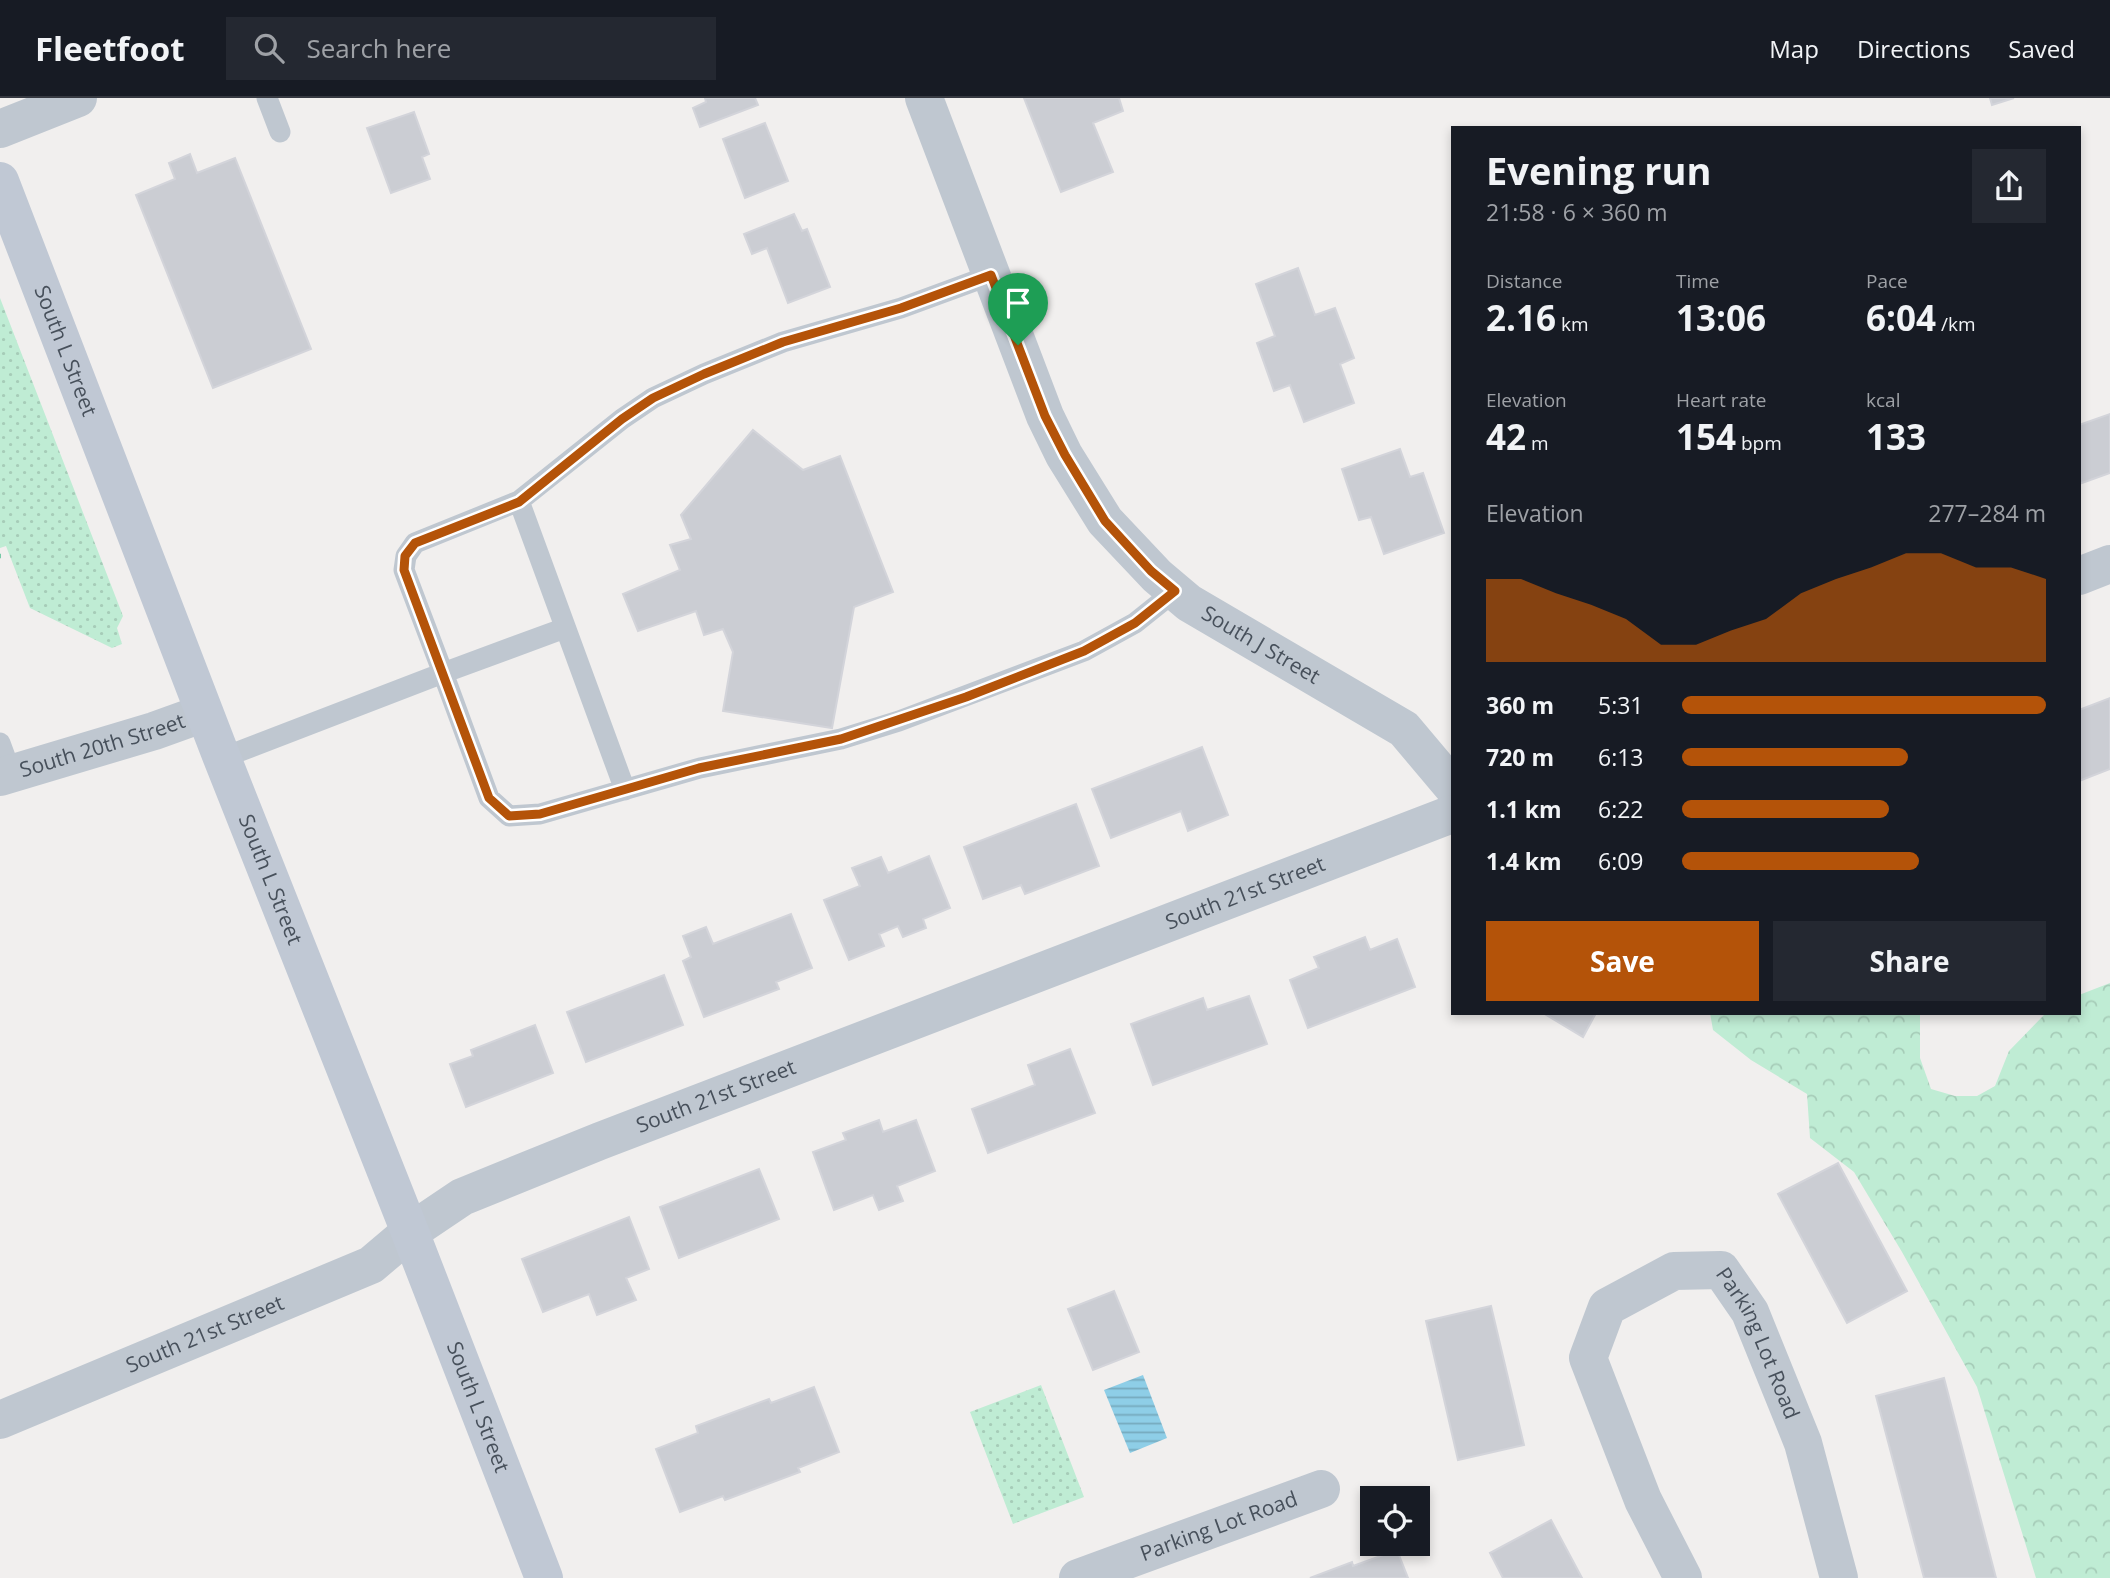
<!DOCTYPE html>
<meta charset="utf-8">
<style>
:root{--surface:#171b24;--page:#242831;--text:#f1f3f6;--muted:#9ea1a6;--line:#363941;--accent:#b45309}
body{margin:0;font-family:"Open Sans",sans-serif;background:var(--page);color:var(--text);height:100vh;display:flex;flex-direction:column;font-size:26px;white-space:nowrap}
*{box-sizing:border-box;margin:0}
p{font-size:23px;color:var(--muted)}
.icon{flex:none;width:38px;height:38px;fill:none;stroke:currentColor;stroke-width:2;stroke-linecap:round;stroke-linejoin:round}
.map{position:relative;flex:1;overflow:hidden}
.sheet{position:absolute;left:1451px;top:28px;width:630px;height:889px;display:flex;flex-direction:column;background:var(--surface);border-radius:0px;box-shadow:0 4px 10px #0003}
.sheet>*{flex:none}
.tools{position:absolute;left:1360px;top:1388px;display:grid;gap:14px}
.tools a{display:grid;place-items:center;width:70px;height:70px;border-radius:0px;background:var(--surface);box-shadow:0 4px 10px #0003;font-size:35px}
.pin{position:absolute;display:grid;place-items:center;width:60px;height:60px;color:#fff;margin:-72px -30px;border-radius:50% 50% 50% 0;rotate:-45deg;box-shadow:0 0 7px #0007}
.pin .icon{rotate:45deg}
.round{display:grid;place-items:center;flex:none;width:74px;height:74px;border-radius:0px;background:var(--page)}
.overview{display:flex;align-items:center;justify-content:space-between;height:119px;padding:0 35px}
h1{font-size:38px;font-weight:700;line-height:52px}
.figures{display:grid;grid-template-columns:repeat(3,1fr);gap:10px;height:119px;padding:7px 35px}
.figures div{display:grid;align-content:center}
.figures b{font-size:35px;font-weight:700}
.figures small{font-size:19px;font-weight:400}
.figures p{font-size:19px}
.chart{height:196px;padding:14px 35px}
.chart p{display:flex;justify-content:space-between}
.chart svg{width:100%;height:126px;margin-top:7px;fill:var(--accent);opacity:.7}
.action{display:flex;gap:14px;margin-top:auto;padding:14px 35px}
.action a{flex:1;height:80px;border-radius:0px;background:var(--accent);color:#fff;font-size:28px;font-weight:700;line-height:80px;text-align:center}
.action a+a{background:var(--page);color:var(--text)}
ul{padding:0 35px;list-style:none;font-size:23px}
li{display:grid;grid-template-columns:112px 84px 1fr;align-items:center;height:52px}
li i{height:18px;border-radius:9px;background:var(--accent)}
header{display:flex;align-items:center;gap:42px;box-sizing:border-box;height:98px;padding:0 35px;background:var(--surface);border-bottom:2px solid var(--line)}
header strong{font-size:33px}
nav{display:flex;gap:38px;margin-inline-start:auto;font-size:24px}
.search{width:490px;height:63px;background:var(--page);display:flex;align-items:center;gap:18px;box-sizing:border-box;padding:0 24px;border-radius:0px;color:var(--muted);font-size:26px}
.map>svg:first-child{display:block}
</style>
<header>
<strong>Fleetfoot</strong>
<div class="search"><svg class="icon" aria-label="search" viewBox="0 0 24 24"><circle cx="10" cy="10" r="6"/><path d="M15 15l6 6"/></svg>Search here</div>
<nav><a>Map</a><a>Directions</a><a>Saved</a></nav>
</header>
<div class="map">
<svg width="2110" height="1480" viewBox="0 0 2110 1480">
<defs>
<pattern id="grass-dots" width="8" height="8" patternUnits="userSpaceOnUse" patternTransform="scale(1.75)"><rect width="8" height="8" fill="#bfecd4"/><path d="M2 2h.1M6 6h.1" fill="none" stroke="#a6ccb8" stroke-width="1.8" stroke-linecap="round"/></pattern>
<pattern id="forest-crowns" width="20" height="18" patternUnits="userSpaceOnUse" patternTransform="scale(1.75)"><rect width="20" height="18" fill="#bfecd4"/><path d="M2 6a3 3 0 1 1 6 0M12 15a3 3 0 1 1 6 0" fill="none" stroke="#a6ccb8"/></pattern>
<pattern id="water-rules" width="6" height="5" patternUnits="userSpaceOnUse" patternTransform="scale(1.75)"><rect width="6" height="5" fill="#8ecee7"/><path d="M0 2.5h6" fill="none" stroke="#76aabe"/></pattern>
</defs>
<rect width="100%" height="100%" fill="#f1efee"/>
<path fill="url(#grass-dots)" d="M0 200 123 518 117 530 122 546 112 550 30 510 6 448 0 450Z
M1041 1287 1084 1399 1013 1426 970 1314Z"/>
<path fill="url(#forest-crowns)" d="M2110 885V1480H2036L1977 1289 1902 1154 1854 1074 1810 1040 1807 996 1751 962 1713 932 1710 915H1920V960L1931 991 1955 998H1977L1995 988 2009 953 2044 917 2079 915V897Z"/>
<path fill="url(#water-rules)" d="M1143 1277 1167 1340 1130 1355 1104 1292Z"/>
<path fill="#cbcdd3" stroke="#d3d4da" stroke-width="2" d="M705 0H755L758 7 700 29 693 10 706 4Z
M1024 0H1119L1123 13 1093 25 1113 74 1061 94Z
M1990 0H2014L1992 7Z
M414 14 429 56 422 59 430 81 391 95 367 30Z
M765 25 788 83 745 100 723 41Z
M190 56 197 75 235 60 311 251 213 290 136 97 175 81 169 65Z
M794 116 802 133 807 131 830 189 788 205 767 150 752 156 744 136Z
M1298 170 1315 217 1335 210 1354 260 1340 266 1354 305 1304 324 1290 287 1274 293 1257 245 1275 238 1256 186Z
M2110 316V375L2079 386V327Z
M753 332 803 372 840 358 893 494 854 509 832 630 723 613 733 554 723 531 704 537 696 513 638 533 623 496 680 472 670 447 691 441 681 417Z
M1400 351 1410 379 1423 375 1444 435 1384 456 1371 419 1359 422 1342 371Z
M2110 600V671L2079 683V612Z
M1202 649 1228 717 1188 733 1181 713 1111 740 1092 691Z
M1076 706 1099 768 1025 796 1021 787 983 801 964 749Z
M929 758 950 810 923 821 926 830 903 839 898 828 879 836 884 848 849 862 824 802 860 788 852 770 881 759 888 775Z
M791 816 812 870 776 884 779 891 704 919 683 863 691 859 683 838 706 829 713 846Z
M1365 839 1370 852 1397 841 1415 889 1308 930 1290 882 1319 870 1314 859Z
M664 877 683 927 586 964 567 914Z
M1249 898 1267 946 1153 987 1131 926 1203 900 1207 912Z
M1543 915H1596L1583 939Z
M535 927 553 975 466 1009 450 966 473 958 471 952Z
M1070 951 1095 1015 988 1055 972 1011 1035 987 1028 967Z
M879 1022 883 1034 916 1022 935 1073 897 1088 903 1103 879 1112 873 1097 834 1112 813 1054 846 1042 843 1035Z
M1838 1065 1907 1193 1847 1225 1778 1096Z
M759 1071 779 1121 679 1160 660 1109Z
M629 1119 649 1171 626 1180 636 1202 597 1217 589 1196 543 1214 522 1161Z
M1114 1193 1139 1254 1093 1272 1068 1211Z
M1491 1208 1524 1347 1458 1362 1426 1223Z
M1944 1280 1996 1480H1924L1876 1298Z
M814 1289 839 1354 798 1370 800 1374 725 1402 723 1398 680 1414 656 1351 698 1335 696 1328 769 1301 771 1305Z
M1551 1422 1582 1480H1503L1490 1455Z
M1397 1452 1408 1480H1310L1352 1464 1353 1468Z"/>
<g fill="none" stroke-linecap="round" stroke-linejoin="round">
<path stroke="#78c9a7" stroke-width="4.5" stroke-dasharray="5 3.5" stroke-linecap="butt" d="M0 458H1"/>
<path stroke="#bfc7d0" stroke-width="21" d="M267 0 280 34
M519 403 625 692
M565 530 443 575 404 472 406 458 415 445 519 403 622 321 653 300 704 276 783 244 901 210 991 177
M0 645 11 675
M222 660 443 575 489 700 509 718 540 716 700 670 841 641 899 623 1084 553 1135 525 1175 493"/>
<g stroke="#bfc7d0" stroke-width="38">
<path id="s1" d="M924 0 1045 318 1064 357 1105 423 1157 478 1189 505 1404 631 1452 688"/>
<path d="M0 31 78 0"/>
<path d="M2079 478 2110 466"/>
<path id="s2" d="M0 679 154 633 204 615"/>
<path id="s3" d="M0 1322 371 1167 410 1134 462 1099 600 1043 1452 716"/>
<path id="s4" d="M1078 1480 1321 1391"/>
<path id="s5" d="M1683 1480 1643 1402 1588 1260 1607 1209 1674 1173 1721 1172 1750 1214 1803 1345 1839 1480"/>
</g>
<path stroke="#c0c8d4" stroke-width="38" id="s6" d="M0 83 222 660 410 1134 544 1480"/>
</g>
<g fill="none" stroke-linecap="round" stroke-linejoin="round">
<defs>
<path id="route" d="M991 177 1045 318 1065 357 1105 423 1151 473 1175 493 1135 525 1084 553 966 599 841 641 699 670 540 716 509 718 489 700 404 472 405 458 415 445 519 404 622 321 653 300 704 276 783 244 901 210Z"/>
</defs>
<use href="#route" stroke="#fff" stroke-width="14"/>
<use href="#route" stroke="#b45309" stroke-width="9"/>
</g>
<g text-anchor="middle" stroke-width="7" stroke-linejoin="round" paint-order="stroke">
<g font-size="21" fill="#47505b" stroke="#fff">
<text dy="7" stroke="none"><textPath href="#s6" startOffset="182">South L Street</textPath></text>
<text dy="7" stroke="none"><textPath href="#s1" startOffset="662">South J Street</textPath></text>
<text dy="7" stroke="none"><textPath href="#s2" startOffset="107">South 20th Street</textPath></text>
<text dy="7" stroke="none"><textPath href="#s6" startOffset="749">South L Street</textPath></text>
<text dy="7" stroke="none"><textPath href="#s3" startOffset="1356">South 21st Street</textPath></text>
<text dy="7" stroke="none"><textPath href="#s3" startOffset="789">South 21st Street</textPath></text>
<text dy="7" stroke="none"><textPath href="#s3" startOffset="222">South 21st Street</textPath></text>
<text dy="7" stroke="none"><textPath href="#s5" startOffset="500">Parking Lot Road</textPath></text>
<text dy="7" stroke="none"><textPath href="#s6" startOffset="1316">South L Street</textPath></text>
<text dy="7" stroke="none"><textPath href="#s4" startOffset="150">Parking Lot Road</textPath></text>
</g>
</g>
</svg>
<div class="tools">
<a><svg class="icon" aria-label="locate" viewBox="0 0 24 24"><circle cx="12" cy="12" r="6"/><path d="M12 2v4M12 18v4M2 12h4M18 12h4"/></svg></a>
</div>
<div class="pin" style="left:1018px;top:247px;background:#1e9e55"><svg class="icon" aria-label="arrive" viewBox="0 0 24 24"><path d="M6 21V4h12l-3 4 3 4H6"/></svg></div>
<section class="sheet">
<div class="overview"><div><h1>Evening run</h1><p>21:58 · 6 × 360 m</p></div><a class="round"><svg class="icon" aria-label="share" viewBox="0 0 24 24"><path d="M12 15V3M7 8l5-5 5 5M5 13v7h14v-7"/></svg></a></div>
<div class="figures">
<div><p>Distance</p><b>2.16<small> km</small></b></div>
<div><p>Time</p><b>13:06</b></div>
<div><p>Pace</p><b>6:04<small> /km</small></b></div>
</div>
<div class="figures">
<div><p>Elevation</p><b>42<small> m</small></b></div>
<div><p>Heart rate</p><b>154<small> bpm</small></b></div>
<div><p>kcal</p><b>133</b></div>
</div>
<div class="chart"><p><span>Elevation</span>277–284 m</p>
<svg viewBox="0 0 160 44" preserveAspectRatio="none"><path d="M0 44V15L10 15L20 20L30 24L40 29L50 38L60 38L70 33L80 29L90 20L100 15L110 11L120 6L130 6L140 11L150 11L160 15V44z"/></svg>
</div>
<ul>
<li><b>360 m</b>5:31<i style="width:100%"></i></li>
<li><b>720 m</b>6:13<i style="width:62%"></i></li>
<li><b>1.1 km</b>6:22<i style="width:57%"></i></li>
<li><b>1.4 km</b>6:09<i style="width:65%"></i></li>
</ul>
<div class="action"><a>Save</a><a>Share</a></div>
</section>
</div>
